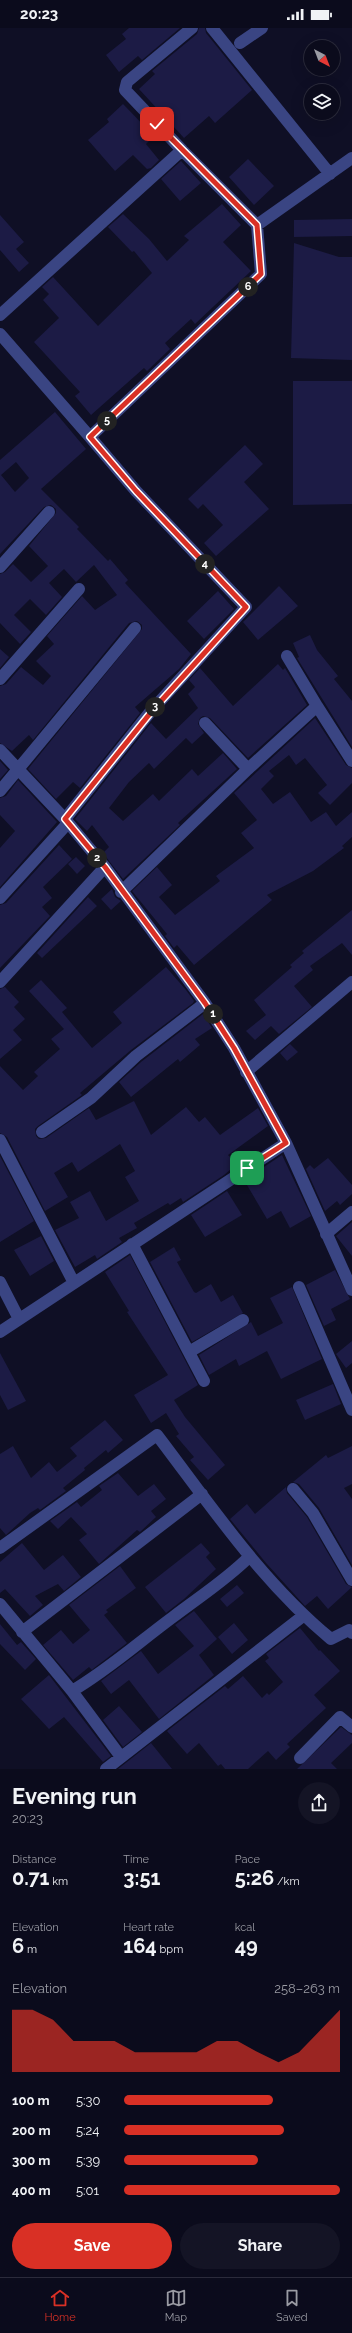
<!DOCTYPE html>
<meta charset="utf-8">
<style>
:root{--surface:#0b0b1c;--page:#141425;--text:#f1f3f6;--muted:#9a9ba3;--line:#2b2b3b;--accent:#d93025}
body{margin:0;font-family:Raleway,sans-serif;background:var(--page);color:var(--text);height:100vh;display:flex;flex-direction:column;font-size:15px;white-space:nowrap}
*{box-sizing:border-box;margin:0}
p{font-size:13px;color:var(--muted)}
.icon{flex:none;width:22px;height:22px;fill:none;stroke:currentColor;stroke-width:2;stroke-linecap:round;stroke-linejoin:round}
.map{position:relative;height:1741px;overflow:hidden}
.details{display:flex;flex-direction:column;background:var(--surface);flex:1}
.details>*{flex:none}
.needle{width:26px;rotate:138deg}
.buttons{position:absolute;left:304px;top:12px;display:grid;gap:8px}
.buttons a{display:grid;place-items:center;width:36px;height:36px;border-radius:50%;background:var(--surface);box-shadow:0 4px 16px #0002,0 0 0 1px var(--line);font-size:20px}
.pin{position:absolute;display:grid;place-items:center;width:34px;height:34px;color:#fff;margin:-17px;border-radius:8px;box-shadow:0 2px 6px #0006}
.km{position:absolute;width:20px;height:20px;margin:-10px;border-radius:50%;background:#222;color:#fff;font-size:11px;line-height:20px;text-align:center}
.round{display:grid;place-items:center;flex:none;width:42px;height:42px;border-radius:21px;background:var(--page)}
.headline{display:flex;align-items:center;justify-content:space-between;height:68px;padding:0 12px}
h1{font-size:22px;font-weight:700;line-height:30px}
.metrics{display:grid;grid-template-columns:repeat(3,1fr);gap:6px;height:68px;padding:4px 12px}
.metrics div{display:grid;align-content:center}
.metrics b{font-size:20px;font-weight:700}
.metrics small{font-size:11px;font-weight:400}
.metrics p{font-size:11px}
.chart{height:112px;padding:8px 12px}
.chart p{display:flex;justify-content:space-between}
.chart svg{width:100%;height:72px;margin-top:4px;fill:var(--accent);opacity:.7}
.button{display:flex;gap:8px;margin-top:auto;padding:8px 12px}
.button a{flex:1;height:46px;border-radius:24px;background:var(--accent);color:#fff;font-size:16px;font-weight:700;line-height:46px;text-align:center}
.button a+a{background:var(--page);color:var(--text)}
ul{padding:0 12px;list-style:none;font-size:13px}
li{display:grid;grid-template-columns:64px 48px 1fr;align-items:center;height:30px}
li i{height:10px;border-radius:5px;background:var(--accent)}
.status{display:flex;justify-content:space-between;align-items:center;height:28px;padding:0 20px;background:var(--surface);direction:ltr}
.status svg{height:11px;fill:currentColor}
.menu{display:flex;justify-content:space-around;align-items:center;height:56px;border-top:1px solid var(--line);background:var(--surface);font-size:11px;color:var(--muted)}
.menu a{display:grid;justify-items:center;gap:2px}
.menu .selected{color:var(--accent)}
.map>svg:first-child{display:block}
</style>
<div class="status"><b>20:23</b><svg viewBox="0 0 49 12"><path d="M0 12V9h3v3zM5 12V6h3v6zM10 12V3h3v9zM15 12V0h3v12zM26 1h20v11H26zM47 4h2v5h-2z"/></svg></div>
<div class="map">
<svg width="352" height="1741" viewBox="0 0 352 1741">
<rect width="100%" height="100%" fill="#0f0f25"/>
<path fill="#1c1b45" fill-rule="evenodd" d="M129 0H180L142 32 138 28 119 44 106 27 126 11 122 6Z
M199 0H205L206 5 252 62 215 95 209 88 184 110 139 61 155 46 152 43 197 6Z
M123 76 154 108 146 116 159 132 151 140 147 141 133 127 115 143 88 112 109 94 107 91Z
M248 131 274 158 254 177 229 149Z
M181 133 201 155 180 173 161 151Z
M222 176 241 197 223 214 251 243 195 296 191 291 165 315 170 321 147 343 144 340 91 387 75 368 80 364 34 314 59 290 43 272 49 266 42 259 53 249 98 298 152 245 134 223 132 224 108 199 123 186 149 211 167 233 189 212 184 208Z
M0 187 24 214 16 221 29 235 19 244 0 222Z
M352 191V208L294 209V192Z
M294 215 339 229H352V332L291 330Z
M293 353H352V476L293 477Z
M55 384 86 421 41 461 79 499 77 501 108 533 110 531 128 552 125 555 191 626 179 641 135 679 140 685 80 760 73 754 56 771 28 741 142 601V597L137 593 129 595 33 712 29 707 12 723 0 715V658L6 656 21 639 43 657 51 648 36 633 54 616 47 608 82 568 95 582 117 567 94 537 76 554 64 541 49 555 62 569 46 587 30 571 14 587 31 604 20 616 0 595V546L5 544 13 536 31 554 48 538 29 518 56 485V481L51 477 44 479 0 526V432ZM16 434 29 450 15 464 1 447Z
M245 417 263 436 244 454 269 481 216 528 204 515 223 497 203 476 198 481 188 471Z
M279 558 298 578 258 612 243 594Z
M218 563 234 581 204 611 187 593Z
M310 607 317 622 338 648 334 651 352 673V719L297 630 299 629 293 615Z
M0 621 9 629 0 640Z
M278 636 283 642 285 640 307 677 248 730 210 690 203 688 200 690 198 696 204 705 192 716 186 710 154 741 149 735 129 754 109 780 123 793 153 766 159 773 192 741 198 748 223 725 237 741 178 795 180 797 123 851 103 825 109 819 92 797 87 803 75 791 151 695 166 711 198 680 188 666 195 659 189 652 200 640 233 678Z
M315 690 346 737 352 740V755L330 777 318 765 327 757 305 730 296 737 289 727 269 743 274 748 261 761 273 776 290 764 311 794 326 784 336 798 352 784V809L342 818 344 820 313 843 267 867 272 872 194 937 177 917 174 920 165 908 167 906 132 863 157 839 172 857 159 869 175 887 220 853 216 848 254 820 241 805 257 792 234 765Z
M0 733 8 742 0 751Z
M18 752 57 794 0 859V820L15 803 0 787V770L6 768Z
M59 817 72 831 43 859 52 870 42 879 50 888 0 940V877L6 875Z
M76 829 85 838 77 846 68 836Z
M112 861 115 869 121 873 111 882 101 871Z
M88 869 97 878 42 930 37 925Z
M352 882V927L342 915 310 938 313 942 294 958 312 979 279 1006 271 998 255 1012 246 1003 266 987 254 972 292 939 290 937 304 925 302 923Z
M166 939 186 962 194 973 193 975 131 1022 80 1065 82 1067 38 1098 35 1101 36 1108 39 1111 46 1110 89 1080 96 1092 134 1073 151 1107 186 1079 199 1094 205 1089 220 1107 258 1080 268 1098 228 1127 237 1136 224 1147 183 1174 181 1170 170 1177 168 1175 134 1195 137 1200 119 1210 122 1214 97 1231 95 1227 75 1239 55 1202 79 1190 70 1174 90 1163 106 1193 139 1173 125 1149 135 1143 120 1116 78 1144 72 1134 54 1145 68 1169 45 1183 7 1109 0 1105V1038L23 1062 38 1048 34 1044 60 1021 51 1011 64 1001 29 963 41 952 67 980 62 984 92 1020 122 995 113 984Z
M5 959 19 974 14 979 25 991 13 1002 22 1012 0 1031V961Z
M203 986 212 1000 195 1011 200 1017 180 1034 178 1031 131 1069 119 1054 141 1034Z
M290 1016 298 1024 287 1033 280 1025Z
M282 1127 311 1188 290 1200 281 1183 267 1191 244 1152Z
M0 1128 34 1193 0 1214Z
M328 1130 352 1157V1166L340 1177 337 1173 325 1183 306 1141 310 1137 314 1141Z
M227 1163 242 1187 205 1209 191 1187Z
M352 1194V1228L336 1208Z
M41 1208 54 1233 30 1248 14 1222Z
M174 1219 181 1232 177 1234 194 1264 196 1265 211 1256 221 1274 233 1267 243 1285 192 1314 150 1234Z
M130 1227 198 1357 174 1372 185 1389 225 1437 208 1452 190 1432 194 1429 176 1408 179 1406 166 1385 151 1395 134 1367 168 1347 127 1284 129 1283 105 1244Z
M335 1242 350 1271 331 1281 336 1292 324 1298 306 1257Z
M292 1259 322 1331 281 1351 267 1323 239 1338 236 1331 209 1347 199 1327 251 1294 258 1308 283 1295 270 1270Z
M352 1313V1335L346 1340 336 1326Z
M0 1325 26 1373 8 1382 0 1367Z
M333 1356 341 1376 305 1392 296 1372Z
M105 1392 123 1412 108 1425 106 1422 84 1440 85 1442 63 1460 66 1463 40 1482 38 1480 30 1485 6 1507 0 1500V1426L13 1418 31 1450 49 1434 57 1444 77 1428 70 1420Z
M352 1418V1456L344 1460 352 1471V1537L319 1480 299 1456 293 1454 326 1427 328 1430Z
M118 1445 138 1468 154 1456 166 1471 151 1483 156 1489 140 1504 137 1502 99 1536 79 1512 87 1506 71 1489 58 1501 50 1493 77 1474 81 1479 102 1462 99 1458Z
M286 1459 287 1465 307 1489 346 1556 352 1559 328 1581 317 1568 305 1578 266 1535 230 1491 247 1476 255 1486Z
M22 1515 44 1542 63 1527 81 1549 64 1563 58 1556 35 1568 43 1577 30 1588 5 1561 0 1565V1534Z
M201 1515 210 1525 206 1529 216 1541 184 1571 166 1585 145 1559Z
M120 1538 136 1560 106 1582 108 1584 104 1587 127 1615 94 1640 92 1642 89 1639 73 1652 43 1617 61 1602 73 1616 90 1602 69 1577Z
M237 1557 244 1565 227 1579 220 1571Z
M194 1583 217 1611 199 1627 214 1647 159 1691 129 1652 111 1666 101 1653 141 1623 158 1646 194 1618 175 1597Z
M234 1595 248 1612 232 1626 218 1609Z
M0 1596 17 1617 21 1614 36 1631 25 1642 0 1616Z
M300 1600 319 1623 320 1622 340 1643 314 1667 326 1680 287 1716 290 1719 276 1732 268 1723 248 1741H225L221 1736 218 1738 199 1715 187 1726 167 1703 225 1658 228 1661 243 1648 262 1670 267 1665 269 1667 283 1654 265 1633 269 1630 266 1626Z
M49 1647 111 1728 103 1734 64 1689 49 1701 21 1671Z
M119 1678 142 1704 123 1719 103 1692Z
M341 1699 352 1707V1715L331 1735 337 1741H297Z
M151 1715 172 1741H118Z"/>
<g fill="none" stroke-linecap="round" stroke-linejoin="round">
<path stroke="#3a4583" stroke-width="12" d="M212 0 330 146
M240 15 262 0
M182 122 125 62 127 54 192 0
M0 287 182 122 257 197
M0 306 90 409
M0 539 49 484
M287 628 317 678
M0 651 79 561
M205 695 248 741
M0 722 65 791
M0 763 135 600
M121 864 248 741 317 678 352 733
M0 870 68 795
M0 954 105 839
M246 1044 352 954
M42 1104 91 1070 136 1028 205 975
M0 1112 74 1255
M286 1115 352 1262
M326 1206 352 1184
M132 1216 204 1353
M0 1254 19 1291
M299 1259 352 1382
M0 1304 286 1115 234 1020 205 975 105 839 65 791 151 683 246 579 136 463 90 409 261 246 257 197 352 130
M189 1324 243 1292
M293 1461 313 1485 352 1552
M0 1520 157 1407C211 1478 262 1554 331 1611L349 1602 352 1605
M0 1576 72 1663 121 1729
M22 1604 202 1466
M72 1663C108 1642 139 1614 173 1589 199 1569 226 1552 249 1529
M300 1730 340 1689 352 1699
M106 1741 303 1588"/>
</g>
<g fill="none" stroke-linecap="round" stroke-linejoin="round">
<defs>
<path id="route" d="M157 96 257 197 261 246 90 409 136 463 246 579 152 683 65 791 105 839 205 975 234 1020 286 1115 247 1140"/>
</defs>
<use href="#route" stroke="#fff" stroke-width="8"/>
<use href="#route" stroke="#d93025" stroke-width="5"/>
</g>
</svg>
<div class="buttons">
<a><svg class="needle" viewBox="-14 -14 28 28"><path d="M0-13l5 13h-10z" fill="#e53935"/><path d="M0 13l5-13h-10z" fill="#9a9ba3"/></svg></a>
<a><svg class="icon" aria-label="layers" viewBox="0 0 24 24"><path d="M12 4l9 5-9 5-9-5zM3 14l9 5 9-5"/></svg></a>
</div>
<div class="pin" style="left:247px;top:1140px;background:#1e9e55"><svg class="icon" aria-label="arrive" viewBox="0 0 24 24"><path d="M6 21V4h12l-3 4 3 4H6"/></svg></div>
<div class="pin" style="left:157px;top:96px;background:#d93025"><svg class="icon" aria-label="check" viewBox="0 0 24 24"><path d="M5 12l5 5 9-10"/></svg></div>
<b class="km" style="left:213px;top:986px">1</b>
<b class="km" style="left:97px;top:830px">2</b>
<b class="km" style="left:155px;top:679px">3</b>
<b class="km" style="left:205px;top:536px">4</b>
<b class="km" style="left:107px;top:393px">5</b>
<b class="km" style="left:248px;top:259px">6</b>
</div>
<section class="details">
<div class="headline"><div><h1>Evening run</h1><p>20:23</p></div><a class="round"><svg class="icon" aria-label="share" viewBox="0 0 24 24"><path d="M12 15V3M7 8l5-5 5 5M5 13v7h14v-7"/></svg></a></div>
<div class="metrics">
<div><p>Distance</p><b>0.71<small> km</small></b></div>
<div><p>Time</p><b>3:51</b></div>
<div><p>Pace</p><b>5:26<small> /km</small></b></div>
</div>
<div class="metrics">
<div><p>Elevation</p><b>6<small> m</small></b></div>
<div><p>Heart rate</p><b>164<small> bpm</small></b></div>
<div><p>kcal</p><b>49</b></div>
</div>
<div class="chart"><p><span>Elevation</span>258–263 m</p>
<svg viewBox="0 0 160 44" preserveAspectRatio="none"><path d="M0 44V6L10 6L20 12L30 25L40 25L50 25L60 32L70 32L80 32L90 32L100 25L110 25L120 32L130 38L140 32L150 19L160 6V44z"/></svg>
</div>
<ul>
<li><b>100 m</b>5:30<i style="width:69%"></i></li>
<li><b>200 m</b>5:24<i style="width:74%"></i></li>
<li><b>300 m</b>5:39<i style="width:62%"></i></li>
<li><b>400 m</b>5:01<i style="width:100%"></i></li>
</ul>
<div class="button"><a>Save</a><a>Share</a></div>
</section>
<nav class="menu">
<a class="selected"><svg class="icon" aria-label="home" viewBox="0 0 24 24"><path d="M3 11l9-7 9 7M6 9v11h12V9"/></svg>Home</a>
<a><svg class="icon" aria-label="map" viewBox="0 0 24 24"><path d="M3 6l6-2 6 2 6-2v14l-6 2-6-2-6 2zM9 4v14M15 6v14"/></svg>Map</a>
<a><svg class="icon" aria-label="saved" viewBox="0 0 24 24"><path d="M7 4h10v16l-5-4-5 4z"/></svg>Saved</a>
</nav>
